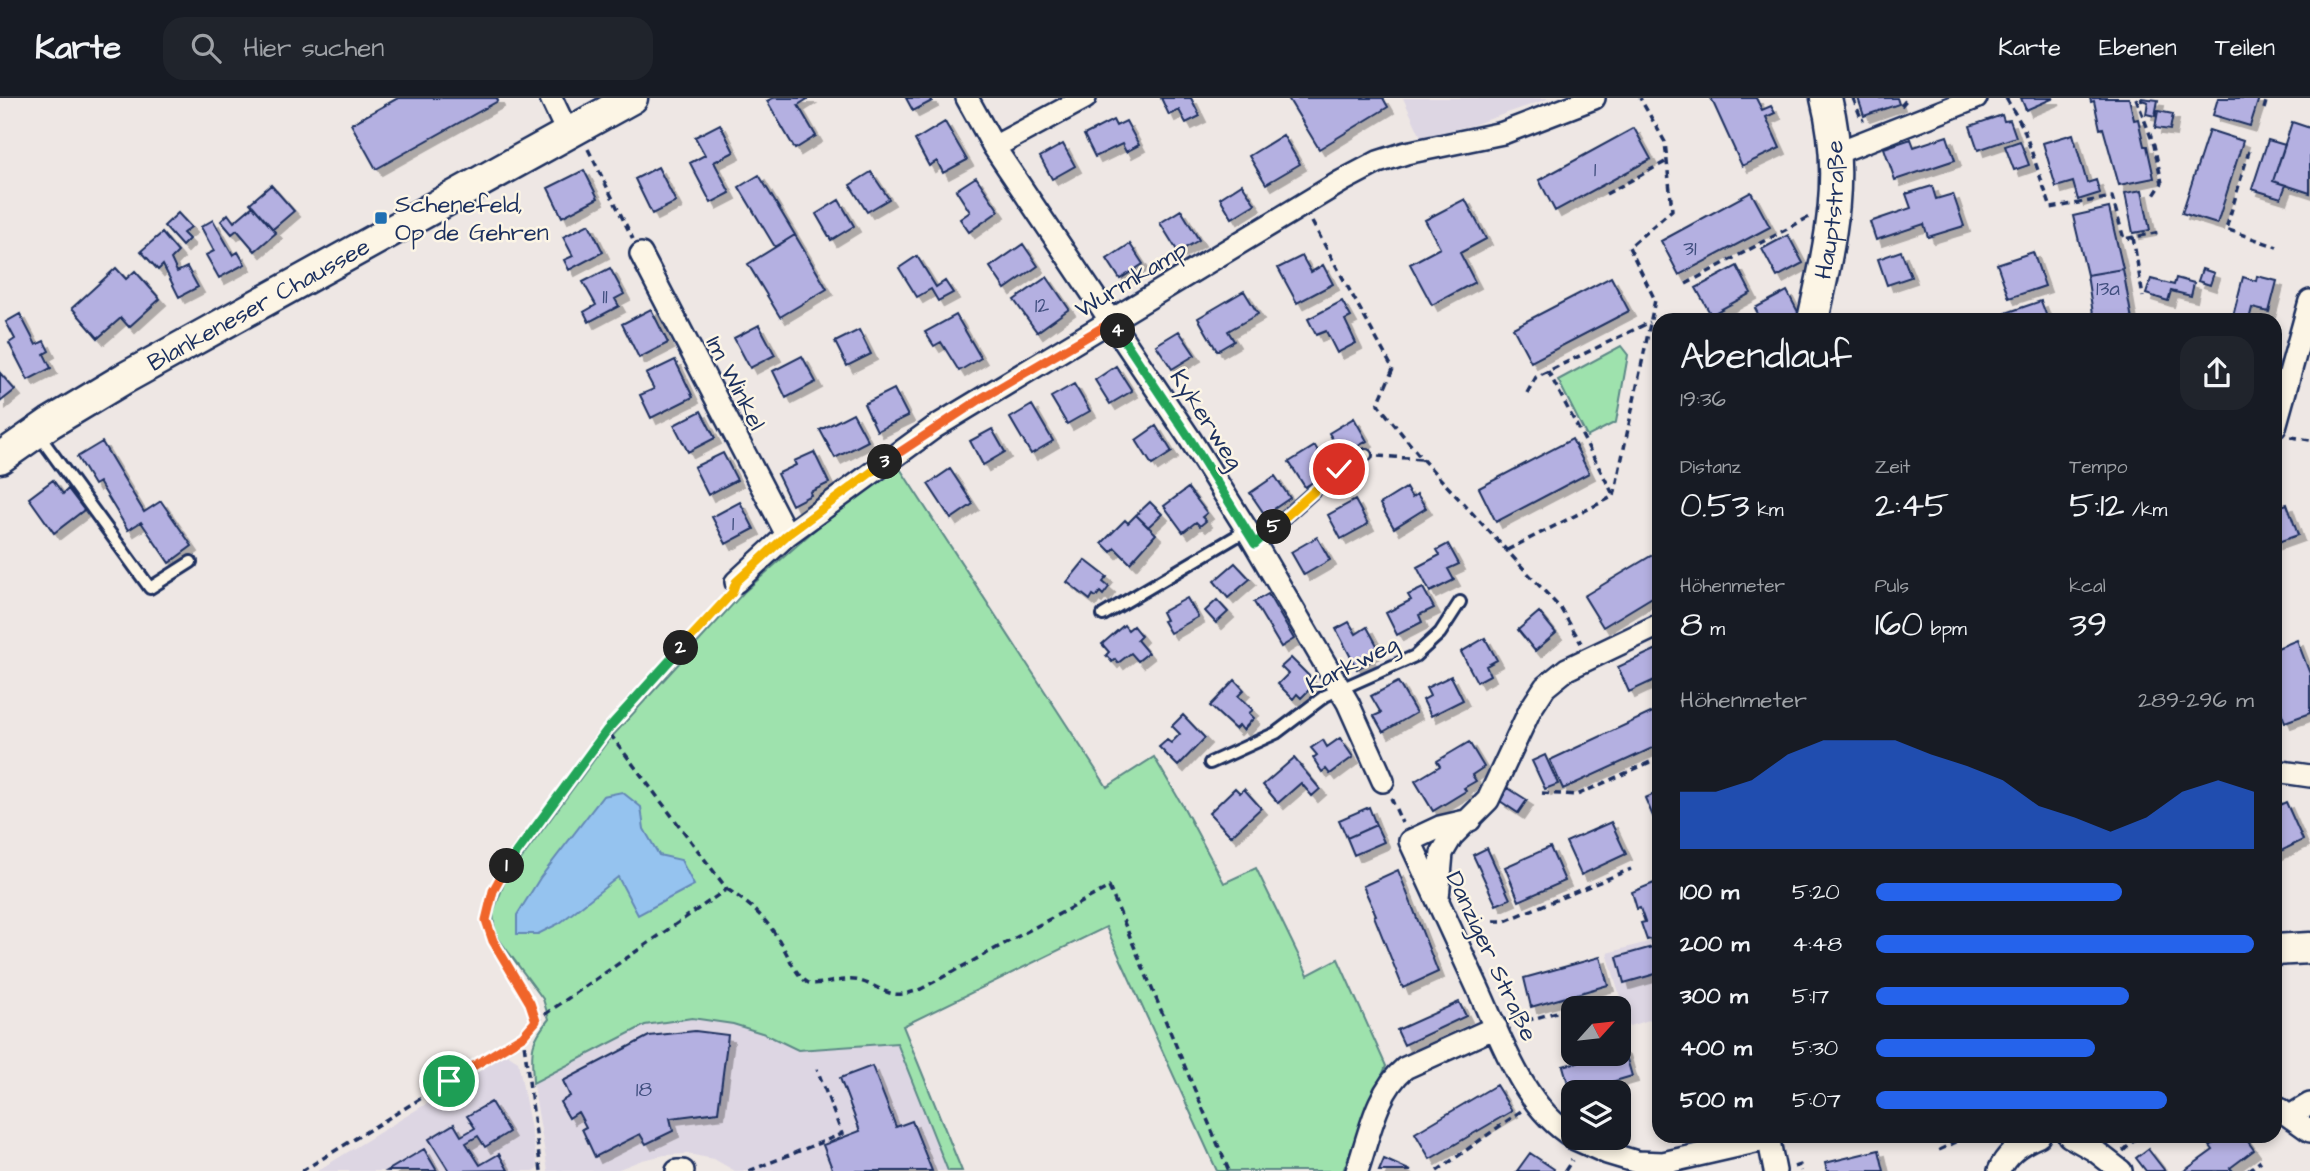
<!DOCTYPE html>
<html lang="de">
<meta charset="utf-8">
<style>
:root{--surface:#171b24;--page:#20242c;--text:#f1f3f6;--muted:#9ea1a6;--line:#363941;--accent:#2563eb}
body{margin:0;font-family:"Architects Daughter",sans-serif;background:var(--page);color:var(--text);height:100vh;display:flex;flex-direction:column;font-size:26px;white-space:nowrap}
*{box-sizing:border-box;margin:0}
p{font-size:23px;color:var(--muted)}
.icon{flex:none;width:38px;height:38px;fill:none;stroke:currentColor;stroke-width:2;stroke-linecap:round;stroke-linejoin:round}
.map{position:relative;flex:1;overflow:hidden}
.drawer{position:absolute;left:1652px;top:215px;width:630px;height:830px;display:flex;flex-direction:column;background:var(--surface);border-radius:21px;box-shadow:0 4px 10px #0003}
.drawer>*{flex:none}
.needle{width:46px;rotate:63deg}
.buttons{position:absolute;left:1561px;top:898px;display:grid;gap:14px}
.buttons a{display:grid;place-items:center;width:70px;height:70px;border-radius:14px;background:var(--surface);box-shadow:0 4px 10px #0003;font-size:35px}
.pin{position:absolute;display:grid;place-items:center;width:60px;height:60px;color:#fff;margin:-30px;border:4px solid #fff;border-radius:50%;box-shadow:0 2px 7px #0007}
.km{position:absolute;width:35px;height:35px;margin:-18px;border-radius:50%;background:#222;color:#fff;font-size:19px;line-height:35px;text-align:center}
.round{display:grid;place-items:center;flex:none;width:74px;height:74px;border-radius:21px;background:var(--page)}
.summary{display:flex;align-items:center;justify-content:space-between;height:119px;padding:0 28px}
h1{font-size:38px;font-weight:600;line-height:52px}
.metrics{display:grid;grid-template-columns:repeat(3,1fr);gap:10px;height:119px;padding:7px 28px}
.metrics div{display:grid;align-content:center}
.metrics b{font-size:35px;font-weight:600}
.metrics small{font-size:19px;font-weight:400}
.metrics p{font-size:19px}
.chart{height:196px;padding:14px 28px}
.chart p{display:flex;justify-content:space-between}
.chart svg{width:100%;height:126px;margin-top:7px;fill:var(--accent);opacity:.7}
ul{padding:0 28px;list-style:none;font-size:23px}
li{display:grid;grid-template-columns:112px 84px 1fr;align-items:center;height:52px}
li i{height:18px;border-radius:9px;background:var(--accent)}
header{display:flex;align-items:center;gap:42px;box-sizing:border-box;height:98px;padding:0 35px;background:var(--surface);border-bottom:2px solid var(--line)}
header strong{font-size:33px}
nav{display:flex;gap:38px;margin-inline-start:auto;font-size:24px}
.search{width:490px;height:63px;background:var(--page);display:flex;align-items:center;gap:18px;box-sizing:border-box;padding:0 24px;border-radius:21px;color:var(--muted);font-size:26px}
.map>svg:first-child{display:block}
</style>
<header>
<strong>Karte</strong>
<div class="search"><svg class="icon" aria-label="search" viewBox="0 0 24 24"><circle cx="10" cy="10" r="6"/><path d="M15 15l6 6"/></svg>Hier suchen</div>
<nav><a>Karte</a><a>Ebenen</a><a>Teilen</a></nav>
</header>
<div class="map">
<svg width="2310" height="1073" viewBox="0 0 2310 1073">
<defs>
<filter id="shadow"><feDropShadow dx="6" dy="6" stdDeviation="0" flood-color="#0004"/></filter>
</defs>
<rect width="100%" height="100%" fill="#eee7e4"/>
<filter id="ink" filterUnits="userSpaceOnUse"><feTurbulence type="fractalNoise" baseFrequency=".0143" numOctaves="2"/><feDisplacementMap in="SourceGraphic" scale="14" xChannelSelector="R" yChannelSelector="G"/><feConvolveMatrix kernelMatrix="1 2 1 2 8 2 1 2 1" color-interpolation-filters="sRGB"/></filter>
<g filter="url(#ink)">
<path fill="#ddd6e3" d="M1403 0H1550L1473 27 1421 39Z
M1659 841V919L1629 928 1607 855Z
M692 920 733 926 765 936 798 952 897 945 948 1073H735L714 1061 688 1056 665 1057 642 1062 614 1073H548L533 985 645 927Z
M507 956 518 963 538 1069 534 1073H317Z"/>
<path fill="#9ee2ad" stroke="#5c8886" stroke-width="2" d="M1621 248 1628 257 1616 324 1587 339 1558 282Z
M897 366 1107 689 1154 659 1184 710 1224 785 1256 770 1308 877 1338 861 1386 968 1343 1073H1217L1106 829 903 928 962 1073H948L897 945 798 952 765 936 733 926 692 920 645 927 533 985C532 954 528 946 549 921L543 901 495 836 493 815 505 783 607 644 744 494 811 435Z"/>
<path fill="#95c3ef" stroke="#6488b5" stroke-width="2" d="M622 694 641 709 644 731 659 757 681 762 694 787 638 817 618 779 560 825 538 836H517V817L540 780 603 698Z"/>
<path fill="#b4b0e1" stroke="#1b2f5e" stroke-width="2" filter="url(#shadow)" d="M398 0H497L498 3 376 71 351 26Z
M773 0H809L798 7 816 38 795 51 767 3Z
M906 0H931L932 3 913 13Z
M1161 0H1191L1200 18 1186 25 1179 12 1169 17Z
M1288 0H1383L1388 9 1319 51Z
M1711 0H1756L1762 12 1771 8 1775 15 1766 19 1780 50 1742 68Z
M1858 0H1897L1899 6 1864 18Z
M2021 0H2054L2026 12Z
M2090 0H2129L2134 22 2138 21 2144 48H2147L2154 80 2119 87 2103 30 2100 31 2094 3 2091 4Z
M2141 0 2158 2 2155 18 2146 16 2148 4 2141 2Z
M2218 0H2259L2250 28 2213 17Z
M2158 13 2173 16 2170 32 2155 30Z
M2002 17 2004 23 2010 22 2016 39 1978 52 1970 28Z
M1113 22 1116 28 1126 23 1139 47 1126 54 1122 46 1095 59 1084 37Z
M945 24 967 62 943 75 937 63 929 68 915 42Z
M2292 24 2310 30V95L2273 83Z
M720 26 734 54 714 64 730 95 711 105 690 65 705 57 695 39Z
M1634 30 1651 61 1555 113 1539 82Z
M2209 32 2243 43 2217 126 2182 115Z
M2073 36 2087 85 2096 82 2100 95 2078 102 2073 84 2056 89 2043 45Z
M1283 37 1300 66 1266 86 1249 58Z
M1947 38 1955 62 1895 82 1884 50 1911 41 1914 49Z
M2268 42 2285 47 2273 83 2286 87 2281 100 2252 91Z
M2020 43 2029 67 2014 72 2005 48Z
M1063 46 1075 68 1052 81 1040 59Z
M658 69 676 104 652 116 635 81Z
M584 72 598 100 562 119 548 90Z
M871 74 889 101 867 114 850 87Z
M759 77 795 137 775 149 739 89Z
M976 79 999 113 969 134 960 121 970 114 956 92Z
M1242 86 1255 106 1232 120 1220 100Z
M271 87 294 113 273 131 250 105Z
M1932 88 1936 101 1953 96 1964 128 1928 139 1924 126 1876 142 1870 124 1911 110 1906 96Z
M2142 92 2150 132 2133 135 2125 95Z
M1751 94 1770 129 1679 177 1661 143Z
M1465 101 1486 141 1460 155 1475 184 1432 207 1410 166 1440 150 1425 122Z
M839 102 854 128 831 142 816 116Z
M253 108 276 135 255 153 237 132 232 136 221 123 228 116 234 124Z
M2109 110 2123 171 2087 177 2073 118Z
M1181 112 1199 142 1178 154 1160 125Z
M178 115 191 129 183 135 189 141 182 148 164 128Z
M213 122 233 157 238 154 245 166 219 180 206 157 214 153 201 129Z
M589 126 603 154 569 172 564 162 573 158 563 139Z
M162 135 178 154 171 161 177 174 187 169 198 189 179 199 163 167 158 172 141 153Z
M795 137 827 191 780 219 748 166Z
M1788 137 1803 165 1777 179 1762 151Z
M1023 146 1038 168 1005 191 990 169Z
M1130 146 1143 166 1120 181 1107 161Z
M1901 153 1911 179 1887 187 1878 161Z
M2033 154 2045 188 2009 200 1997 166Z
M917 158 936 189 945 183 953 195 938 203 931 191 917 199 899 170Z
M1302 158 1311 174 1323 167 1333 186 1297 205 1278 170Z
M1737 168 1751 195 1711 217 1696 190Z
M116 170 126 181 135 173 160 201 129 229 121 220 98 240 72 210Z
M610 170 624 196 615 201 619 208 589 224 584 214 596 207 583 184Z
M2123 171 2132 222H2094L2087 177Z
M2202 171 2214 175 2210 187 2198 183Z
M2257 178 2277 183 2269 214 2252 210 2249 222H2232L2243 179 2256 183Z
M1047 179 1069 211 1037 234 1014 202Z
M1611 179 1629 213 1531 264 1513 230Z
M2176 180 2194 185 2191 198 2171 193 2168 203 2146 196 2151 181 2174 187Z
M1244 193 1258 216 1228 233 1234 243 1217 253 1198 220Z
M1787 193 1799 216 1787 222H1761L1755 210Z
M1342 203 1351 219 1345 222 1356 245 1337 255 1326 233 1316 237 1308 221Z
M2041 203 2048 222H2008L2006 215Z
M651 211 668 245 639 260 622 226Z
M20 216 36 247 44 243 49 253 44 256 51 270 28 282 9 245 15 241 6 224Z
M956 217 981 260 959 273 941 244 934 248 925 234Z
M759 227 775 257 750 270 734 240Z
M859 232 871 256 847 268 835 244Z
M1179 233 1195 257 1172 271 1156 247Z
M802 258 816 284 786 300 773 273Z
M675 262 693 299 651 320 640 297 654 291 646 276Z
M1116 268 1132 293 1110 306 1095 282Z
M0 275 15 292 0 304Z
M1074 286 1090 313 1067 326 1051 299Z
M894 291 908 318 877 333 864 306Z
M1032 307 1053 343 1031 356 1010 320Z
M701 313 715 340 688 354 674 327Z
M853 315 868 343 835 360 820 332Z
M1354 320 1367 343 1342 357 1329 335Z
M1156 328 1172 354 1152 367 1136 342Z
M992 331 1005 354 983 367 970 343Z
M1572 341 1589 375 1496 424 1479 390Z
M102 344 144 414 161 403 192 448 169 465 141 424 128 432 99 384 94 387 77 359Z
M1315 348 1330 373 1305 389 1289 364Z
M814 354 829 385 810 394 811 397 792 407 777 376 796 367 794 363Z
M723 355 737 382 708 397 694 369Z
M950 371 973 406 951 421 928 386Z
M1275 378 1290 400 1265 417 1250 395Z
M53 382 63 396 68 391 84 412 54 435 29 400Z
M1188 390 1207 415 1202 419 1206 423 1200 428 1196 424 1183 434 1164 408Z
M1406 390 1412 400 1417 396 1426 410 1394 430 1380 406Z
M1355 402 1368 426 1341 441 1328 417Z
M740 404 754 431 726 446 712 419Z
M1150 404 1162 416 1148 429 1136 417Z
M2287 406 2298 437 2275 445V410Z
M1136 417 1156 436 1130 465 1115 450 1111 454 1102 445 1125 422 1128 425Z
M1317 439 1330 462 1304 477 1291 454Z
M1448 446 1459 466 1448 471 1454 482 1430 494 1417 469 1440 457 1437 452Z
M1659 453V495L1603 529 1584 498Z
M1085 462 1107 479 1103 484 1109 489 1103 497 1100 494 1096 499 1093 497 1090 502 1067 484Z
M1235 465 1250 481 1228 500 1214 483Z
M1423 490 1434 510 1419 517 1422 524 1397 537 1386 515 1411 502 1408 497Z
M1268 496 1294 541 1281 549 1254 504Z
M1187 500 1198 519 1170 535 1163 523 1166 522 1162 514Z
M1217 502 1228 514 1216 525 1205 513Z
M1539 514 1556 535 1535 553 1518 532Z
M1349 524 1356 536 1367 529 1379 551 1368 557 1371 563 1357 571 1336 531Z
M1124 527 1128 532 1133 528 1141 538 1137 542 1148 555 1138 563 1131 555 1118 565 1115 561 1112 564 1106 557 1109 554 1102 546Z
M1485 540 1497 562 1486 568 1490 577 1477 584 1461 554Z
M2297 542 2310 576V615L2285 624 2275 599V551Z
M1657 551 1659 580 1629 594 1618 569Z
M1291 560 1312 581 1308 585 1312 589 1301 600 1297 596 1293 601 1278 586 1288 576 1281 569Z
M1451 578 1463 602 1431 618 1423 602 1430 598 1426 590Z
M1235 582 1244 592 1238 598 1253 612 1249 615 1254 620 1243 632 1239 627 1235 631 1210 608Z
M1398 584 1416 615 1383 634 1374 618 1381 615 1371 598Z
M1659 611V647L1563 691 1550 662Z
M1183 617 1205 640 1178 668 1159 649 1167 642 1171 645 1180 636 1172 628Z
M1340 640 1353 659 1330 676 1326 671 1322 674 1313 660 1317 657 1311 650 1323 642 1327 649Z
M1469 644 1484 669 1472 677 1476 683 1464 690 1466 693 1433 713 1415 683 1440 668 1437 663Z
M1545 657 1558 686 1545 691 1532 663Z
M1294 660 1320 691 1312 698 1301 685 1278 705 1263 687Z
M1235 690 1240 695 1244 691 1261 710 1231 738 1209 715Z
M1508 690 1527 702 1518 715 1500 703Z
M1659 694V732L1645 700Z
M2286 704 2303 742 2275 756V709Z
M1369 709 1376 727 1347 740 1339 722Z
M1611 724 1626 756 1581 777 1566 744Z
M1376 727 1384 744 1354 757 1347 740Z
M1550 749 1565 783 1519 803 1505 769Z
M1487 750 1510 801 1496 807 1473 757Z
M1398 772 1438 874 1403 890 1374 818 1376 817 1363 788Z
M1659 783V839L1647 842 1641 825 1645 824 1640 810 1637 811 1632 794Z
M1659 847V875L1624 885 1617 859Z
M1600 859 1608 887 1531 909 1524 880Z
M1459 904 1466 918 1404 947 1397 932Z
M695 933 728 937 718 1014 670 1020 673 1033 646 1046 640 1036 595 1059 582 1031 586 1029 578 1014 569 1020 560 1004 570 998 563 983 649 938Z
M1624 951 1632 978 1571 996 1563 968 1607 956H1619V952Z
M872 968 896 1029 912 1023 932 1073H833L823 1047 860 1033 840 980Z
M1496 987 1512 1013 1430 1061 1415 1035Z
M491 1004 509 1034 485 1049 478 1038 466 1045 480 1067 499 1056 508 1072 449 1073 429 1041 454 1026 461 1038 475 1030 467 1018Z
M2224 1038H2244L2254 1052 2230 1070 2233 1073H2184L2213 1052 2210 1048Z
M424 1051 437 1073H387Z
M2148 1051 2165 1073H2146L2136 1060Z
M1879 1052 1884 1073H1827L1825 1065Z
M1530 1055 1554 1071 1553 1073H1517Z
M1384 1061 1411 1073H1379Z"/>
<g fill="none" stroke-linecap="round" stroke-linejoin="round">
<defs>
<path id="lane" d="M38 336 150 490 191 464
M1255 446 1339 371 1366 357
M1103 517 1247 432
M1210 665 1276 635 1325 598 1415 558 1440 535 1460 504"/>
<path id="street" d="M551 0 568 36
M967 0 994 49 1190 341 1247 432 1348 605 1383 683
M994 49 1085 0
M1836 55 1976 0
M641 156 787 437
M2275 329 2310 203
M736 484 787 437 935 329 1342 83 1378 64 1406 55 1503 35 1594 0
M2275 673 2310 678
M1470 722 1440 729 1410 743C1432 790 1453 837 1475 884 1500 937 1521 1007 1573 1039
M1438 800 1442 755 1452 738 1488 702 1530 612 1545 589 1567 571 1659 527
M2275 1008 2310 1033
M2290 1018 2310 1006
M1768 1038 1775 1073
M2069 1038 2094 1052 2121 1073
M1573 1040 1607 1055 1637 1064 1663 1065 1768 1041
M677 1073H683
M1357 1073C1369 1039 1376 994 1405 970L1496 929
M1999 1073C2006 1055 2022 1045 2039 1038"/>
<g id="secondary">
<path id="s1" d="M1813 222C1830 145 1846 78 1826 0"/>
<path id="s2" d="M0 360 50 325 125 280 632 0"/>
<path d="M2275 852 2310 850"/>
</g>
</defs>
<use href="#lane" stroke="#1b2f5e" stroke-width="16"/>
<use href="#street" stroke="#1b2f5e" stroke-width="26"/>
<use href="#secondary" stroke="#1b2f5e" stroke-width="35"/>
<path stroke="#1b2f5e" stroke-width="3.5" stroke-dasharray="7 5" stroke-linecap="butt" d="M1853 0 1862 22 1864 21
M2006 0 2023 29 2051 110 2112 99 2124 141 2160 134
M2136 0 2154 47 2162 85 2153 99
M1901 8 1908 0
M2264 11 2267 0
M588 51 633 141
M2249 53 2226 131 2277 149
M1606 96 1667 63
M1312 124 1393 271 1378 306 1422 361 1561 511 1581 545
M2133 139 2143 199
M1686 186 1809 119
M1548 273 1614 398
M1527 295 1536 279 1650 224
M2291 339 2310 342
M1378 358 1422 361
M1507 452 1614 398 1655 202 1629 149 1672 112 1665 44 1640 0
M1542 695 1577 697 1659 660
M1391 700 1402 725
M727 791C750 806 766 820 780 844 788 856 795 877 807 884 816 890 844 878 860 883 889 892 889 903 921 891L1109 789 1229 1073
M1494 823H1505L1631 771
M535 923 727 791 607 632
M1515 926 1605 900
M1613 994 1625 991
M1565 1007 1573 1005
M1797 1038H1816
M1985 1038 1990 1048
M1939 1052 1969 1038
M2123 1053 2139 1038
M1794 1069 1800 1067 1801 1073
M302 1073 523 938
M541 1073 523 938 535 923 530 905 493 843 486 822 493 793 509 765 607 632 726 501
M749 1073 842 1036 817 971
M1437 1073 1521 1013
M1565 1073 1572 1062
M2248 1073 2261 1063"/>
<use href="#lane" stroke="#fcf5e5" stroke-width="10"/>
<use href="#street" stroke="#fcf5e5" stroke-width="21"/>
<use href="#secondary" stroke="#fcf5e5" stroke-width="30"/>
</g>
</g>
<g fill="none" stroke-linecap="round" stroke-linejoin="round" filter="url(#ink)">
<defs>
<path id="split-1" d="M449 983 523 938 536 923 530 905 493 843 486 822 493 793 507 768"/>
<path id="split-2" d="M507 768 607 632 681 550"/>
<path id="split-3" d="M681 550 732 495 736 484 787 437 885 364"/>
<path id="split-4" d="M885 364 982 300 1112 224 1118 233"/>
<path id="split-5" d="M1118 233 1190 341 1255 446 1274 429"/>
<path id="split-6" d="M1274 429 1339 371"/>
</defs>
<use href="#split-1" stroke="#fff" stroke-width="14"/>
<use href="#split-2" stroke="#fff" stroke-width="14"/>
<use href="#split-3" stroke="#fff" stroke-width="14"/>
<use href="#split-4" stroke="#fff" stroke-width="14"/>
<use href="#split-5" stroke="#fff" stroke-width="14"/>
<use href="#split-6" stroke="#fff" stroke-width="14"/>
<use href="#split-1" stroke="#f0652b" stroke-width="9"/>
<use href="#split-2" stroke="#22a559" stroke-width="9"/>
<use href="#split-3" stroke="#f5b400" stroke-width="9"/>
<use href="#split-4" stroke="#f0652b" stroke-width="9"/>
<use href="#split-5" stroke="#22a559" stroke-width="9"/>
<use href="#split-6" stroke="#f5b400" stroke-width="9"/>
</g>
<rect fill="#1f6fb2" stroke="#fcf5e5" stroke-width="2.5" x="374" y="113" width="14" height="14" rx="3.5"/>
<g text-anchor="middle" stroke-width="5" stroke-linejoin="round" paint-order="stroke">
<g font-size="21" fill="#414f7f">
<text x="1595" y="78">1</text>
<text x="1690" y="157">31</text>
<text x="2108" y="197">13a</text>
<text x="605" y="205">11</text>
<text x="1042" y="214">12</text>
<text x="733" y="432">1</text>
<text x="644" y="998">18</text>
</g>
<g font-size="24" fill="#1b2f5e" stroke="#fcf5e5" text-anchor="start">
<text x="395" y="114">Schenefeld,<tspan x="395" dy="28">Op de Gehren</tspan></text>
</g>
<g font-size="24" fill="#1b2f5e" stroke="#fcf5e5">
<text dy="8" stroke="none"><textPath href="#s1" startOffset="112">Hauptstraße</textPath></text>
<text transform="translate(1131 181) rotate(-31)" y="8">Wurmkamp</text>
<text dy="8" stroke="none"><textPath href="#s2" startOffset="301">Blankeneser Chaussee</textPath></text>
<text transform="translate(736 285) rotate(63)" y="8">Im Winkel</text>
<text transform="translate(1207 321) rotate(57)" y="8">Kykerweg</text>
<text transform="translate(1352 566) rotate(-27)" y="8">Karkweg</text>
<text transform="translate(1492 858) rotate(65)" y="8">Danziger Straße</text>
</g>
</g>
</svg>
<div class="buttons">
<a><svg class="needle" viewBox="-14 -14 28 28"><path d="M0-13l5 13h-10z" fill="#e53935"/><path d="M0 13l5-13h-10z" fill="#9ea1a6"/></svg></a>
<a><svg class="icon" aria-label="layers" viewBox="0 0 24 24"><path d="M12 4l9 5-9 5-9-5zM3 14l9 5 9-5"/></svg></a>
</div>
<div class="pin" style="left:449px;top:983px;background:#1e9e55"><svg class="icon" aria-label="arrive" viewBox="0 0 24 24"><path d="M6 21V4h12l-3 4 3 4H6"/></svg></div>
<div class="pin" style="left:1339px;top:371px;background:#d93025"><svg class="icon" aria-label="check" viewBox="0 0 24 24"><path d="M5 12l5 5 9-10"/></svg></div>
<b class="km" style="left:507px;top:768px">1</b>
<b class="km" style="left:681px;top:550px">2</b>
<b class="km" style="left:885px;top:364px">3</b>
<b class="km" style="left:1118px;top:233px">4</b>
<b class="km" style="left:1274px;top:429px">5</b>
<section class="drawer">
<div class="summary"><div><h1>Abendlauf</h1><p>19:36</p></div><a class="round"><svg class="icon" aria-label="share" viewBox="0 0 24 24"><path d="M12 15V3M7 8l5-5 5 5M5 13v7h14v-7"/></svg></a></div>
<div class="metrics">
<div><p>Distanz</p><b>0.53<small> km</small></b></div>
<div><p>Zeit</p><b>2:45</b></div>
<div><p>Tempo</p><b>5:12<small> /km</small></b></div>
</div>
<div class="metrics">
<div><p>Höhenmeter</p><b>8<small> m</small></b></div>
<div><p>Puls</p><b>160<small> bpm</small></b></div>
<div><p>kcal</p><b>39</b></div>
</div>
<div class="chart"><p><span>Höhenmeter</span>289–296 m</p>
<svg viewBox="0 0 160 44" preserveAspectRatio="none"><path d="M0 44V24L10 24L20 20L30 11L40 6L50 6L60 6L70 11L80 15L90 20L100 29L110 33L120 38L130 33L140 24L150 20L160 24V44z"/></svg>
</div>
<ul>
<li><b>100 m</b>5:20<i style="width:65%"></i></li>
<li><b>200 m</b>4:48<i style="width:100%"></i></li>
<li><b>300 m</b>5:17<i style="width:67%"></i></li>
<li><b>400 m</b>5:30<i style="width:58%"></i></li>
<li><b>500 m</b>5:07<i style="width:77%"></i></li>
</ul>
</section>
</div>
